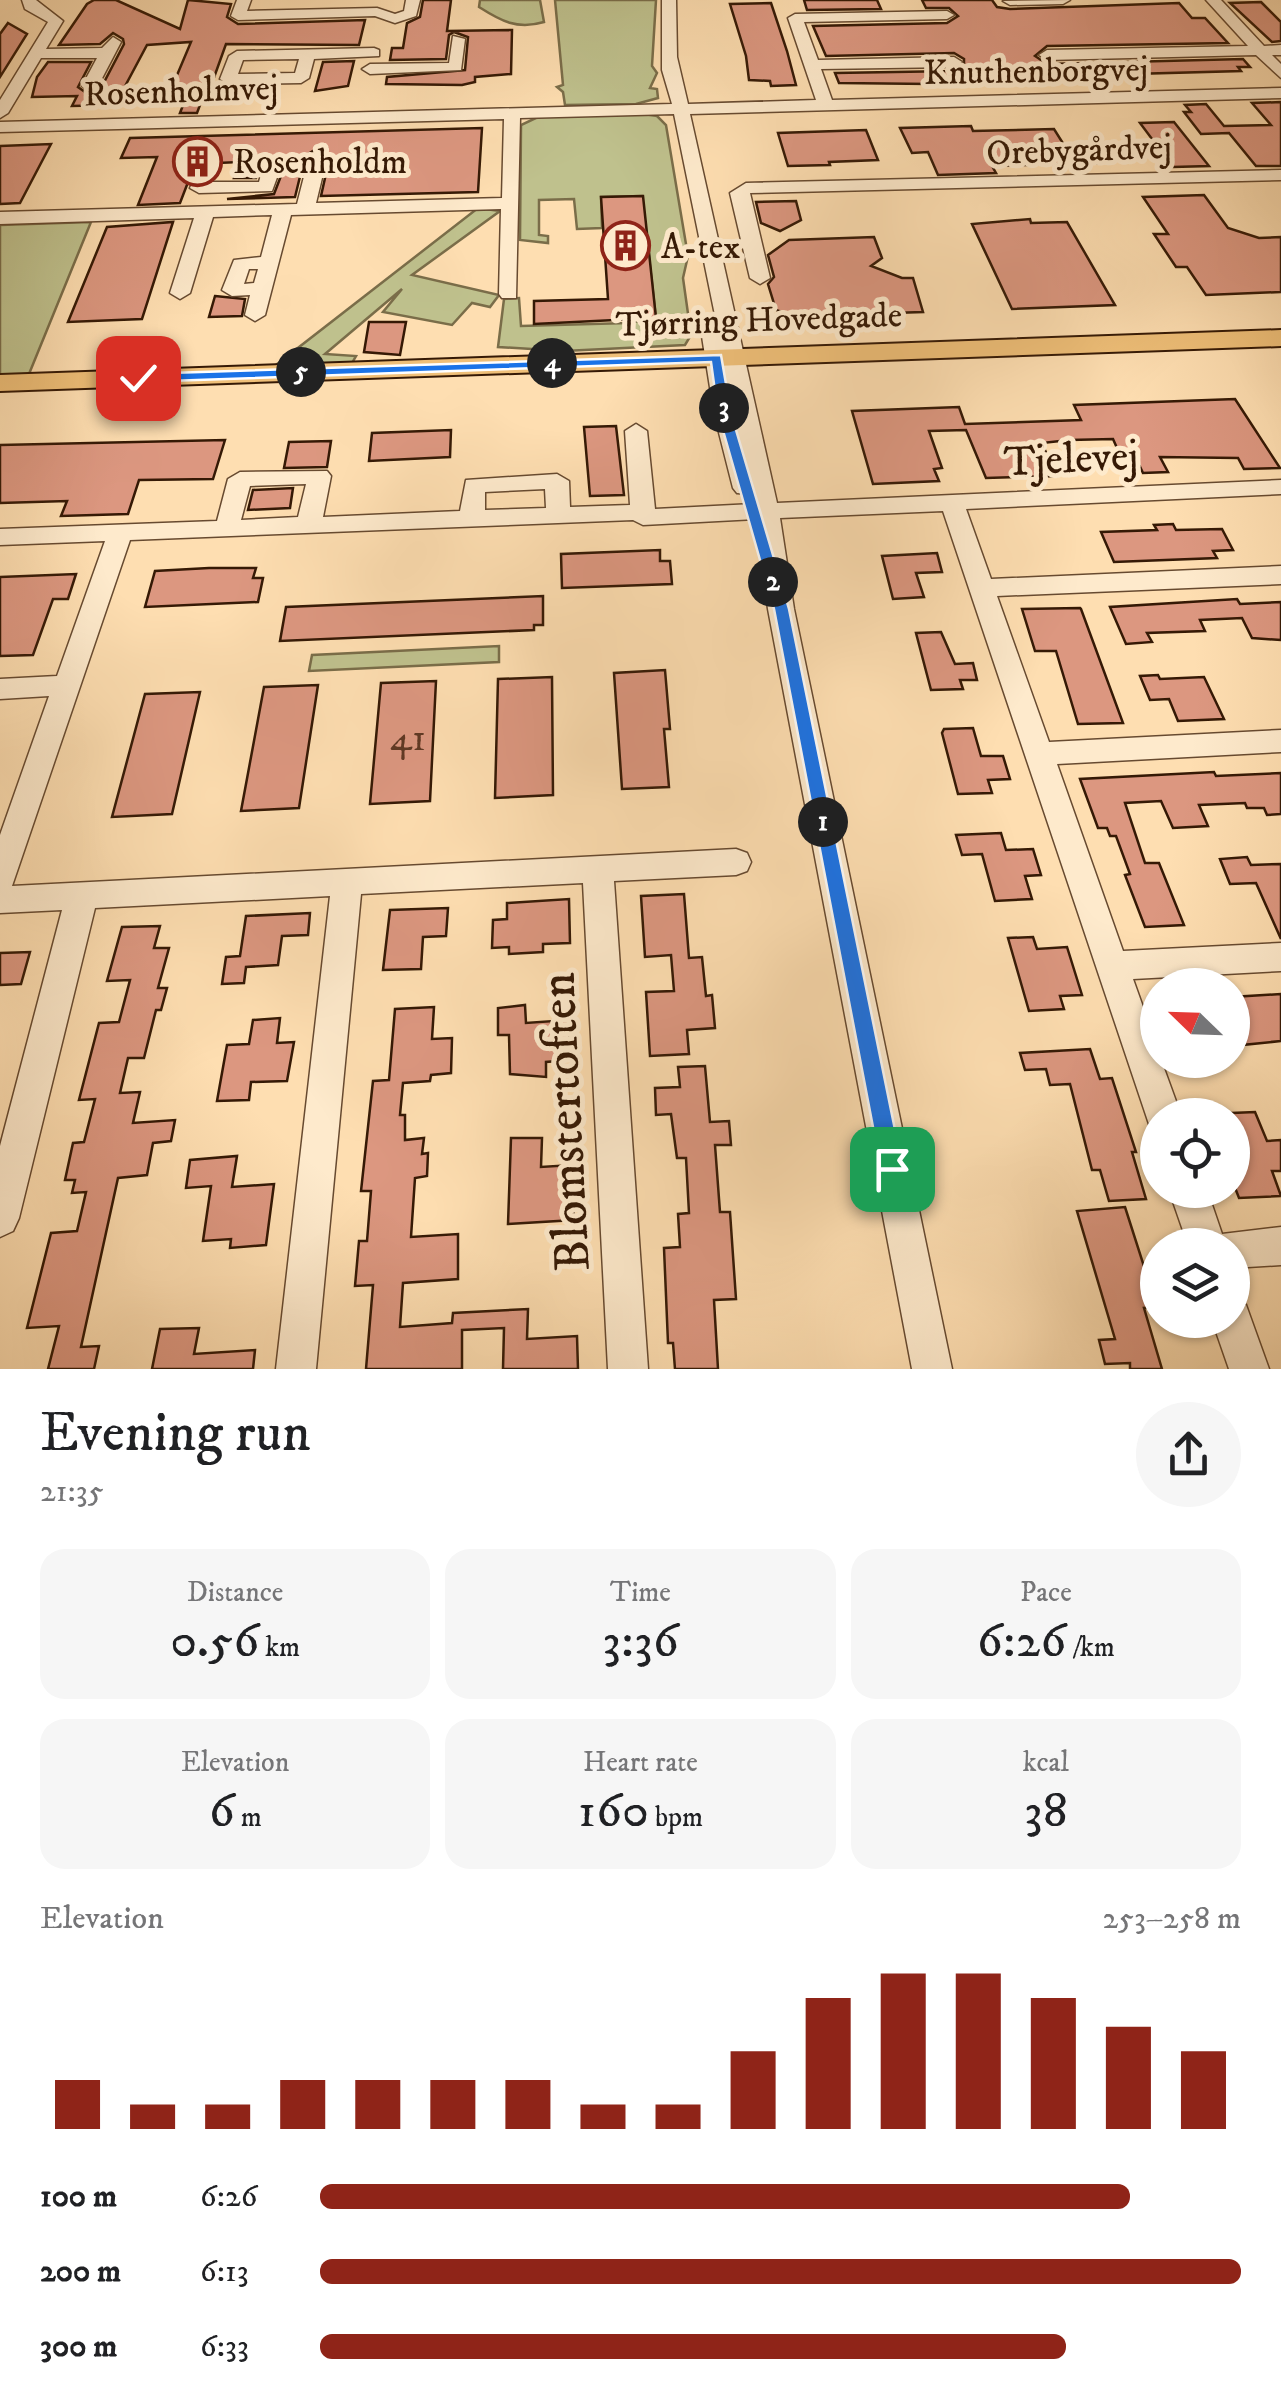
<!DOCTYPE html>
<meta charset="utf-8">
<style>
:root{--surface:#fff;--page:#f6f6f6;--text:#202124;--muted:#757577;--accent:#8f2418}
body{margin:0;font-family:"IM FELL DW Pica",serif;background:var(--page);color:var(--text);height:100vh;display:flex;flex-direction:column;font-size:38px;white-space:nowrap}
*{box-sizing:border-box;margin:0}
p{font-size:32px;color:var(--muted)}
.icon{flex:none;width:55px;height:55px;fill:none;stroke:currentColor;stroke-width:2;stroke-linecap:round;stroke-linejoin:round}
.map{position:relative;height:1369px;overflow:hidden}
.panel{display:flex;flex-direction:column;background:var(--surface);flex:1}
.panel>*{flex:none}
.needle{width:65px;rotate:293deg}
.buttons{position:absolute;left:1140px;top:968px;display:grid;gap:20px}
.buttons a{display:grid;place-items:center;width:110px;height:110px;border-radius:50%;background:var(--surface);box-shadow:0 2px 8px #0004;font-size:50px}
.pin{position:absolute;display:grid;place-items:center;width:85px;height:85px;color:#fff;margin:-42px;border-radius:20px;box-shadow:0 5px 15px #0006}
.km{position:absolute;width:50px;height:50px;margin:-25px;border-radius:50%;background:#222;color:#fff;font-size:28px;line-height:50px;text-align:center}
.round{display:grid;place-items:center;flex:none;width:105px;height:105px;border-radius:52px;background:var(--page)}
.overview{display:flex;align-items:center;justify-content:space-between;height:170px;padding:0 40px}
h1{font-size:55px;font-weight:600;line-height:75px}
.metrics{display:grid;grid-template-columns:repeat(3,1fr);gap:15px;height:170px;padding:10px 40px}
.metrics div{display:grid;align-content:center;border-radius:25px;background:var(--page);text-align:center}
.metrics b{font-size:50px;font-weight:600}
.metrics small{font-size:28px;font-weight:400}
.metrics p{font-size:28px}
.chart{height:280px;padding:20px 40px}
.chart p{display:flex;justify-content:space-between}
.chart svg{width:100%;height:180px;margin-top:10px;stroke:var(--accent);stroke-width:6}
ul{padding:0 40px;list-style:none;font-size:32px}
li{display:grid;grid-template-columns:160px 120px 1fr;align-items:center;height:75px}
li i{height:25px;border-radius:12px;background:var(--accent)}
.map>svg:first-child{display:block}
</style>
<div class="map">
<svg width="1281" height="1369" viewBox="0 0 1281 1369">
<rect width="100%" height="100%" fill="#fedeb1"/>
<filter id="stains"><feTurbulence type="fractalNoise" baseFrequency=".002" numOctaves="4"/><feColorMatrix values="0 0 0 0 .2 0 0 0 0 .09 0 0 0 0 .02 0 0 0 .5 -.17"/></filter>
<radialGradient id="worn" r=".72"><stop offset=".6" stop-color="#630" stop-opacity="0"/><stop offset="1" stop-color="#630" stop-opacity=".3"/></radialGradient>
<path fill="#bfc18d" stroke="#7a6d49" stroke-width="2.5" d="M480 0H540L544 22C517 30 501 21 479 7Z
M555 0H656L652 66 657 73 650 88 657 89 658 98 636 104 565 105 563 92 557 87 563 85Z
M644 114 657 116 666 125 688 256 683 278 691 335 685 345 564 351 498 347 504 299 519 298 521 326 628 323 656 318 642 196 601 197 602 228 577 229 574 199 539 200V235L548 236V243L520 240 521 125 540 116Z
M478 208 500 211 412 275 499 295 490 307 472 303 452 325 383 312 402 289 325 354 356 356 352 363 276 365Z
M91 222 29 374 0 375V225Z
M499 646V662L309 671 312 655Z"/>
<path fill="#dc9780" stroke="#351905" stroke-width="2.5" d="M94 0H116L180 29 188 0 231 4 227 17 238 24 365 20 359 45 226 44 207 97H203L197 113H180L187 95H179L183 87H172L191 42 147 45 115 105 72 106 77 96 32 97 37 77 48 62H91L78 87 88 94 101 88 124 44 123 39 113 33 100 44 59 45 87 4Z
M423 0H451L447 31 512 30 511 74 475 77V82L462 85 386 84 387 77 465 70 468 37 454 32 449 35 446 59 390 60 392 48H403L407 23 420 17Z
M804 0H877L881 9 807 10Z
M922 0H992L997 7 1010 9 1179 3 1192 18H1205L1228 43 1047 46 1035 56 1047 64 1243 59 1250 67H1238L1241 71 1096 75V79L1024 75 951 77 931 84 839 83 835 73 954 71 964 65V59L954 53 826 56 813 26 947 23 958 16 949 8H926Z
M1261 2 1281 22V41L1272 42 1230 3Z
M771 3 787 51 796 85 771 86 770 81 749 80 746 56 730 4Z
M8 23 27 34 0 77V34Z
M354 61 348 86 315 91 323 62Z
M1281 102V166H1256L1229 133 1201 134 1184 112H1191L1185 105 1206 104 1224 126 1271 125 1252 103Z
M1174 122 1209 166 1173 167 1140 123Z
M971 126 973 131 1054 129 1064 145H1093L1105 163 992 166 996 173 938 175 928 152 912 153 900 128Z
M482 128 478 192 321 196 330 156 316 149 305 156 295 197 227 199 274 194 286 163 271 156 260 163 256 178H234L239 162 195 164 180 203 138 205 157 157 121 158 130 138Z
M866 130 878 160 829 162 830 165 788 166 778 133Z
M51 144 20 203 0 204V146Z
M1204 195 1228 228 1259 238 1281 237V292L1206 295 1187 267H1176L1154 234H1168L1143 197Z
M643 196 656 318 534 324V301L608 299 601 197Z
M796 201 801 220 780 231 761 223 756 202Z
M1030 219 1031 223 1067 222 1115 305 1012 309 972 224Z
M173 222 142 319 68 322 107 227Z
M874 237 882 258 871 266 902 278H913L923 312 793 316 776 310 768 284 774 277 768 255 789 240Z
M215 296 245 299 242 316 209 317Z
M369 322H406L400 355 364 352Z
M1235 399 1280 468 1244 469 1238 458 1160 457 1168 472 1143 473 1135 456 1121 457 1113 439 1069 440 1042 443 1056 476 986 478 966 430 929 431 942 468 934 469 939 481 873 484 852 411 959 407 965 424 1081 420 1074 405Z
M616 426 624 495 590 496 584 427Z
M451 430 450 457 369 461 372 433Z
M225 440 213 479 139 480 128 514 61 516 67 501 0 503V445Z
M331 441 327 467 284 468 289 442Z
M293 488 290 508 248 510 253 490Z
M1173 524 1176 530 1222 529 1233 550 1213 551 1217 558 1114 562 1101 532 1157 530 1154 525Z
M660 550V561H670L672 584 562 588 561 554Z
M937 553 942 572 916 573 924 597 893 599 882 556Z
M209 568H256L253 578H263L258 602 145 607 155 571Z
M76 574 68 599H53L33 655 0 656V577Z
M543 596V625H534V630L280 641 286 607Z
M1237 599 1240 604 1281 602V640L1252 638 1242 618 1200 620 1205 631 1147 633 1152 642 1126 644 1110 607Z
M1080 608 1081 609 1123 723 1078 724 1056 651H1035L1022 609Z
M941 632 955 664 973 663 977 680H960L963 689 931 690 916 633Z
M665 670 670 729H664L669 787 622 789 614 673Z
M1158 675 1160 679 1204 677 1224 719 1178 721 1169 699 1150 700 1140 676Z
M552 677 553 795 495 798 498 679Z
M436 681 430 801 370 804 381 683Z
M318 685 299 808 241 811 264 687Z
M200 692 172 814 112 817 145 694Z
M973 728 981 756H1003L1010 779 988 780 992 793 958 794 942 733 944 729Z
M1214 772 1216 776 1281 773V814L1267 815 1264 808H1247L1245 803 1199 805 1208 826 1173 828 1161 801 1125 803 1145 863H1159L1184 925 1145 927 1125 875 1130 874 1116 836H1110L1107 828H1098L1080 779Z
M1001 833 1006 850 1033 849 1041 875 1025 876 1032 899 995 901 982 854 962 855 956 835Z
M1247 857 1251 865 1281 864V939L1256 883 1230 884 1220 859Z
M684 894 689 958 702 957 706 996 712 995 715 1028 687 1030 689 1054 650 1056 646 992 674 991 671 955 645 957 641 896Z
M569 899 570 943 543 944V952L509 954V947L492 948 493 920 507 919V903Z
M448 908 446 936 423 937 421 969 383 970 390 910Z
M310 913 308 935 282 936 278 965 246 967 244 983 222 984 226 957 240 956 246 916Z
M160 926 154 948H169L158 988H167L161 1010H156L144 1058H128L120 1093 140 1092 133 1123 175 1120 171 1141 153 1143 147 1175 118 1178 81 1347 99 1346 94 1369H48L59 1326 27 1328 51 1233 77 1231 86 1192 72 1193 75 1180H65L73 1143 84 1142 95 1099 79 1100 99 1023 119 1022 130 980 107 981 122 927Z
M1033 937 1037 949 1067 947 1082 995 1060 996 1064 1009 1029 1011 1008 938Z
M30 952 21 984 0 985V953Z
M1281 994V1041L1232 1046V997Z
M525 1005 526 1023 568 1020 569 1060 546 1062V1077L510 1074 509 1035H498V1008Z
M434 1007 432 1039 452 1038 451 1073 431 1075 430 1081 403 1083 400 1115H405V1140L424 1138 422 1154 428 1153 427 1176 415 1178 411 1237 458 1234V1279L403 1283 400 1327 452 1323 453 1313 528 1309 527 1339 577 1336 578 1369H503L504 1328 462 1330V1369H366L373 1285 355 1286 359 1241H367L371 1191H361L373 1081 389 1080 395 1009Z
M280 1018 277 1043 294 1042 287 1081 251 1082 249 1100 217 1101 227 1045 249 1044 253 1020Z
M1090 1049 1100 1079 1112 1078 1136 1152H1132L1146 1199 1109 1201 1100 1170H1092L1070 1084 1050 1085 1046 1069 1025 1070 1020 1053Z
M705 1066 710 1122 729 1121 731 1145H715L720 1212H730L736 1299 714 1300 718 1369H675L673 1343H668L664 1248 680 1247 678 1214 689 1213 686 1158H677L671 1114 656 1115 655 1088 680 1087 678 1067Z
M1255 1112 1267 1141 1281 1140V1171H1272L1281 1196 1239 1198 1232 1180V1113Z
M511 1138H542L541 1167 572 1165 574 1220 508 1224Z
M237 1156 232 1187 274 1184 266 1245 230 1248 231 1239 203 1241 211 1186 186 1188 190 1160Z
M1125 1207 1157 1307 1144 1308 1162 1369H1130V1363L1105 1364 1099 1340 1115 1339 1077 1211Z
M199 1328 194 1354 255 1350 253 1369H152L160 1329Z"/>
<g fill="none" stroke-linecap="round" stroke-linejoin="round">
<defs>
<path id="minor" d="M22 0H36L63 21 46 49 102 48 113 37 121 42 98 86 90 91 82 86 97 58H41L8 113 0 118V100L48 22 25 9Z
M237 0H251L247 11 377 8 395 14 404 11 406 0H420L416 16 395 23 375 16 238 20 231 16Z
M662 0H676L677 57 688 104 816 100 788 18 795 14 947 11 954 15 947 19 804 22 818 60 954 57 962 62 954 67 821 69 832 100 1281 88V98L690 114 777 503 1281 480V494L966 509 991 579 1281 566V584L997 596 1049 742 1281 730V752L1057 764 1123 951 1281 943V971L1133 979 1158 1049V1060H1161L1181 1115H1158V1130L1150 1127 943 511 780 518 794 609 952 1369H912L768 609 756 519 643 525 633 520 130 540 12 886 736 849 747 853 751 862 747 871 736 875 614 881 648 1369H608L583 883 361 894 316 1369H276L330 896 95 908 19 1218 13 1231 0 1237V1146L62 910 0 913V835L49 696 0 699V679L57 676 105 541 0 545V529L217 521 228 479 240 472 327 471 331 476 323 517 460 511 466 480 557 474 569 481 570 507 630 505 625 431 636 424 647 431 655 509 753 504 751 494 737 493 733 488 714 413 701 330 704 326 717 325 674 114 520 118 516 298H502L499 294 501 209 291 215 265 315 255 321 245 315 250 295 232 296 222 290 234 260 261 257 272 215 213 217 190 293 180 299 170 293 194 218 0 224V212L297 204 309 157 318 152 327 157 316 203 502 198 504 119 0 132V122L672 104 662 70ZM249 269H258L254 283 244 284ZM306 484 298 517 241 520 250 486ZM545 489 546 508 485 510V492Z
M1070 0 1063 4 1010 5 1003 1Z
M1206 0H1221L1264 46 1281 45V55H1272L1281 64V78L1256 55 1047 60 1039 55 1047 50 1248 46Z
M453 36 465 39 461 70 370 74 362 69 370 64 449 63Z
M374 48 379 50V56L314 59 309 78 301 83 228 84 220 79 229 56 237 51ZM299 59 295 73 238 74 243 60Z
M273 159 282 164 272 191 199 193 190 188 200 166 215 170 210 182H259L264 164Z
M1281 170V180L750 193 770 278 760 284 750 278 730 193 746 183Z
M1169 1190H1207L1222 1234 1281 1227V1265L1232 1268V1245H1188Z
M1232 1299 1246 1305 1269 1369H1229L1212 1320H1232Z"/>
<path id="major" d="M1281 330V346L0 391V375Z"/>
</defs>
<use href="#minor" stroke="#674a30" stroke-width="3"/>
<use href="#major" stroke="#351905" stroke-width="4"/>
<use href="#minor" fill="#feeacc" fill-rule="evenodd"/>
<use href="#major" fill="#efbf78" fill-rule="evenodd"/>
</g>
<path fill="#1a73e8" stroke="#fff" stroke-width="2.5" d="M721 355 731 413 789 609 903 1169 900 1177 892 1180 885 1177 881 1169 774 609 718 413 711 362 138 382 132 378 138 374Z"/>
<defs>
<symbol id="building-ring" viewBox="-11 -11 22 22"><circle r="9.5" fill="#feeacc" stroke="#8f2418" stroke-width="1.5"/><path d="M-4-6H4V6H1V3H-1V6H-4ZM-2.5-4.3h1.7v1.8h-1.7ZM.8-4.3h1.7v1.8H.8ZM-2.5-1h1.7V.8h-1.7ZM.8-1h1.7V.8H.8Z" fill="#8f2418"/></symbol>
</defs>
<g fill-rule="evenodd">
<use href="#building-ring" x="170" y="134" width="55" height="55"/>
<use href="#building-ring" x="598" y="218" width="55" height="55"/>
</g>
<g text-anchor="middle" stroke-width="10" stroke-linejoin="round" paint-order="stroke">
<g font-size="35" fill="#351905" stroke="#feeacc">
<text transform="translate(1036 70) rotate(-1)" y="12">Knuthenborgvej</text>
<text transform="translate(181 90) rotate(-2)" y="12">Rosenholmvej</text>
<text transform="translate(1079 149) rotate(-2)" y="12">Orebygårdvej</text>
<text transform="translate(759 319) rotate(-2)" y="12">Tjørring Hovedgade</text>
</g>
<g font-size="35" fill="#351905" stroke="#feeacc" text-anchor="start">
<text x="233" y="173">Rosenholdm</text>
<text x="661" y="258">A-tex</text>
</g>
<g font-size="38" fill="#5f3824">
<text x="408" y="750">41</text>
</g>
<g font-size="42" fill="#351905" stroke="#feeacc">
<text transform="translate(1071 457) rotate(-3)" y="15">Tjelevej</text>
</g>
<g font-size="50" fill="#351905" stroke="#feeacc">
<text transform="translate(563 1122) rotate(-93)" y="18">Blomstertoften</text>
</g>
</g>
<rect width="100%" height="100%" filter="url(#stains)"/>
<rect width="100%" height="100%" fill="url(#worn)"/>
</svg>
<div class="buttons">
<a><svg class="needle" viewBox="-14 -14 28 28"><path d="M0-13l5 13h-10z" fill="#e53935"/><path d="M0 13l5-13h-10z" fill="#757577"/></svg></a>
<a><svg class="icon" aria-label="locate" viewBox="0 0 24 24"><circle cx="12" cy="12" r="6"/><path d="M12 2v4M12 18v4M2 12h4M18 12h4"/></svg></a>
<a><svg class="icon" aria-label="layers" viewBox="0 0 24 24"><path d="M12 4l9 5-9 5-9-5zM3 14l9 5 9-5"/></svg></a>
</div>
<div class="pin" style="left:892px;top:1169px;background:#1e9e55"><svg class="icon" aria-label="arrive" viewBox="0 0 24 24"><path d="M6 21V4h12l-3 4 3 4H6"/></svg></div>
<div class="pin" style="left:138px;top:378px;background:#d93025"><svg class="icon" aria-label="check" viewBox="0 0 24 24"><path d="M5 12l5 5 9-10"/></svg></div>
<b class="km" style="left:823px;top:822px">1</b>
<b class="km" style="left:773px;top:582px">2</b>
<b class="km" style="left:724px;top:408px">3</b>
<b class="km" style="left:552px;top:363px">4</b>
<b class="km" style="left:301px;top:372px">5</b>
</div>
<section class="panel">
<div class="overview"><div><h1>Evening run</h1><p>21:35</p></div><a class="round"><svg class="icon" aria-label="share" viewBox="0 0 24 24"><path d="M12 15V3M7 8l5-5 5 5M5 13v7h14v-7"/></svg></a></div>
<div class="metrics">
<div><p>Distance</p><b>0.56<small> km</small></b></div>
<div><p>Time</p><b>3:36</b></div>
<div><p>Pace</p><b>6:26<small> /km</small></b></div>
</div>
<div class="metrics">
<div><p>Elevation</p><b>6<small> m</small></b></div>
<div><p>Heart rate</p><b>160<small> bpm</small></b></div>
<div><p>kcal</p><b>38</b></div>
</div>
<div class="chart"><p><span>Elevation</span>253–258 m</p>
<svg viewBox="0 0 160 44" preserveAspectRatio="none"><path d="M5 44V32M15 44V38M25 44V38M35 44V32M45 44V32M55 44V32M65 44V32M75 44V38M85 44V38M95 44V25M105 44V12M115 44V6M125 44V6M135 44V12M145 44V19M155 44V25"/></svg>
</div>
<ul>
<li><b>100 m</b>6:26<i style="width:88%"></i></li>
<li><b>200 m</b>6:13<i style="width:100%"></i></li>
<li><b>300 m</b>6:33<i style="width:81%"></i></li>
</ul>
</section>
